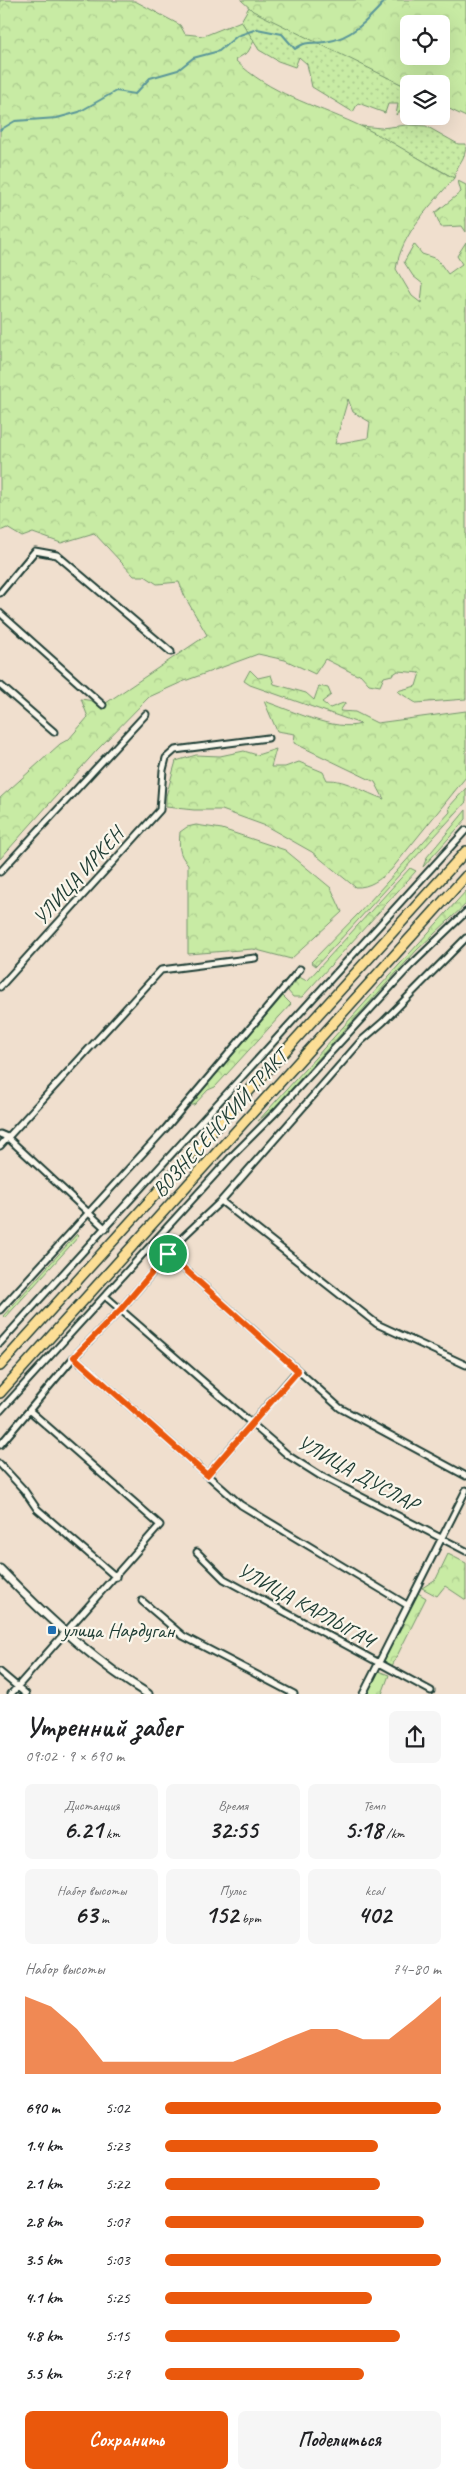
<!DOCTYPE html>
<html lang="ru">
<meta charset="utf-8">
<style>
:root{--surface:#fff;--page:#f6f6f6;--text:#202124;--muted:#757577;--accent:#ea580c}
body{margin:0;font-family:Caveat,sans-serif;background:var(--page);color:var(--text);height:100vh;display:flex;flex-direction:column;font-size:19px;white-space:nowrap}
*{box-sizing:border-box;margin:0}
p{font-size:16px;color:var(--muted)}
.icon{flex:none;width:28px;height:28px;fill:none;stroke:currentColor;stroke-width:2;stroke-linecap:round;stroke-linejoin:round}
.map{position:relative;height:1694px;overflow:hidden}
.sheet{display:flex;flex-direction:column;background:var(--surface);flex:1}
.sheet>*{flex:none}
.tools{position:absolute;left:400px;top:15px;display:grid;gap:10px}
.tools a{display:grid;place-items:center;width:50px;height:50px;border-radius:8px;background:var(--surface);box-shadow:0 5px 20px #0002;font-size:25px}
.pin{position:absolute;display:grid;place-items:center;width:42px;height:42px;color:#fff;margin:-21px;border:2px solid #fff;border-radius:50%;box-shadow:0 1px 5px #0007}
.round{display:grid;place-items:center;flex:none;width:52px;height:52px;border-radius:8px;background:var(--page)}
.head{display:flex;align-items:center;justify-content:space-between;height:85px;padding:0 25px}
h1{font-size:28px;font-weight:600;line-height:38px}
.stats{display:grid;grid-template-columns:repeat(3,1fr);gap:8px;height:85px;padding:5px 25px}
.stats div{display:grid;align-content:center;border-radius:8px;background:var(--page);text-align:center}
.stats b{font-size:25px;font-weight:600}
.stats small{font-size:14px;font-weight:400}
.stats p{font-size:14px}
.chart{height:140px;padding:10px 25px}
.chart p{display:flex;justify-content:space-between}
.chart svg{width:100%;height:90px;margin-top:5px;fill:var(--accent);opacity:.7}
.primary-button{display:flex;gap:10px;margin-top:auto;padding:10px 25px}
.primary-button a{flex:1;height:58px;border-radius:8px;background:var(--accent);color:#fff;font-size:20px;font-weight:600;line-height:58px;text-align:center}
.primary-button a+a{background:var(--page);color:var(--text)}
ul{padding:0 25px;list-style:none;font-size:16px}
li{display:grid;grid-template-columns:80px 60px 1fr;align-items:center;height:38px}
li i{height:12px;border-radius:6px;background:var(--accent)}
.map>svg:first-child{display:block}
</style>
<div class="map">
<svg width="466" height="1694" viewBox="0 0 466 1694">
<defs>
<pattern id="grass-dots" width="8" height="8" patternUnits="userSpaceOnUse" patternTransform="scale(1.25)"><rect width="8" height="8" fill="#c8eba4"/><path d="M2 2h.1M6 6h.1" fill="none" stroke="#abca8e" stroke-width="1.8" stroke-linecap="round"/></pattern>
<pattern id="forest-crowns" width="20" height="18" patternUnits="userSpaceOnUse" patternTransform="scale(1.25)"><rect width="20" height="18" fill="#c8eba4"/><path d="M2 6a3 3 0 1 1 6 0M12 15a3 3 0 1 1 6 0" fill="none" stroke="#abca8e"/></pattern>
</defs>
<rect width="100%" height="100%" fill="#f0dfce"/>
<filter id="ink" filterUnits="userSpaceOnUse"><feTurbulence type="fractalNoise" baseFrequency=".02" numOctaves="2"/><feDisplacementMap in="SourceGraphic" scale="10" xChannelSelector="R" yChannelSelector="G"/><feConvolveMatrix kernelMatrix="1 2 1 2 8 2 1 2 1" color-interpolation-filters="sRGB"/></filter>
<g filter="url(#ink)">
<path fill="url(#grass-dots)" stroke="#74946c" d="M249 7 409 88V99H406L405 107 396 115 398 104H388L385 113 358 103 353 112 312 87 307 64 299 57 295 67 278 61 259 50 241 21Z
M407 125 426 126 458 144H466C466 161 457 162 454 178L361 126 381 128Z"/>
<path fill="url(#forest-crowns)" stroke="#74946c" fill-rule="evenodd" d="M0 0 135 1 180 25 185 34 204 36 241 21 254 41 248 52 235 60C270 94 312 104 356 124 390 139 421 161 454 178 431 206 402 232 396 269L412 296 421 303 423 284 413 276 404 262 414 244 422 254 437 259 448 274 462 264 457 256 466 242V699L416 703 397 691 416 686 420 673 398 671 392 675 384 677 380 686 369 684 360 674 357 675 325 659 315 674 285 660 258 654 182 682 149 697 97 750 0 859V798L60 744 69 739 88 717 81 699 106 703 207 635 185 597 179 582 157 584 145 576H134L94 533 61 543 33 533 22 537 7 528 0 531ZM348 399 353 412 370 422 368 438 335 444Z
M241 0H466V117L441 105V84H409V88L253 11ZM409 24H441V56H409Z
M458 181 466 185V232L462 226 441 227 435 213 461 192Z
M250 670 258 678 271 675 274 684 306 693 314 700 319 686 328 688 331 695 322 702 330 708 346 702 340 711 355 712 377 723 466 711V777L391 870C380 879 370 888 355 887L312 852 266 826 222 810H194L166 807V796L176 761 196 755 220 756 244 751 257 755 276 749 271 767H285L299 762 323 772 327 780C347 779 364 793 384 799L375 782 294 743 295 734 277 731 264 701C291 710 335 732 361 724L250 685 244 681Z
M466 788V802L316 966 311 962 360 912 450 812 449 807Z
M466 810V819L423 867 427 857Z
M196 825 222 829 285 850 331 888 342 912 291 959 253 949 188 954V864C178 854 179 846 180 832L187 827Z
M410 868 416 871 302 997H293L288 991 299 977 307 981Z
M466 891V904L417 950 273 1109 258 1121Z
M283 996 291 1004 215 1087 208 1090 194 1105H190Z
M77 1234 79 1236 5 1318 3 1316Z
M448 1554 466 1563V1600L445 1586 437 1596 422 1588 436 1579Z
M418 1593 426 1598 392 1666 383 1662Z
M378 1671 389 1675 382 1694H367Z"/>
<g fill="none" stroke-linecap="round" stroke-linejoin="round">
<path stroke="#5a9699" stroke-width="2" d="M0 130 15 121 57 118 79 112 116 91 135 94 150 78 178 70 193 58 219 51 237 36 257 29 282 34 295 49C308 40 310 44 325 42 351 39 369 19 386 0"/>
<defs>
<path id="minor" d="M0 593 35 551 57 555 171 652
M0 613 103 705
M0 685 54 732
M0 872 146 714
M0 987 160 810 163 770 166 758 175 750 268 738
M0 1134 7 1137 106 1229
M0 1146 161 970 255 958
M221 1201 377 1324 466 1365
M168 1254 340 1408 466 1476
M105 1296 289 1456 319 1475 466 1551
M0 1310 165 1129 300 969
M0 1343 466 830
M74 1357 241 1505 407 1605
M0 1411 231 1157 276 1112 410 966 466 912
M0 1445 74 1357 121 1309 184 1236 221 1201 361 1041 383 1022 466 938
M0 1464 24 1490 37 1509 116 1577
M207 1475 297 1371
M197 1552 224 1579 431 1691
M142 1601 183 1636 294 1694
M0 1672 26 1694
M11 1694 160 1525 30 1411
M363 1694 466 1490"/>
<path id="tertiary" d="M0 1569C44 1615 93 1661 148 1694"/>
<path id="primary" d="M0 1366 466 851
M0 1393 466 876"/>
</defs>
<use href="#minor" stroke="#1f3d34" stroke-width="9"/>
<use href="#tertiary" stroke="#1f3d34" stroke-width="11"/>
<use href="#primary" stroke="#1f3d34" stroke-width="12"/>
<use href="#minor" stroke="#fbf7ec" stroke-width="5"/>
<use href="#tertiary" stroke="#fbf7ec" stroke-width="7"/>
<use href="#primary" stroke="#fcde96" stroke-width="9"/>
</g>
</g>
<g fill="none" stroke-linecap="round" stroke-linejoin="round" filter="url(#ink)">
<defs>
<path id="route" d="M168 1254 298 1371 207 1475 74 1357 121 1309Z"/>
</defs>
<use href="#route" stroke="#fff" stroke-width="10"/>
<use href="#route" stroke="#ea580c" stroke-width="6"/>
</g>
<rect fill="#1f6fb2" stroke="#fbf7ec" stroke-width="2" x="47" y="1625" width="10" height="10" rx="2.5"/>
<g text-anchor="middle" stroke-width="4.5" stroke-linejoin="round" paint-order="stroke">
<g font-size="21" fill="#1f3d34" stroke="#fbf7ec">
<text transform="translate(78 876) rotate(-48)" y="7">УЛИЦА ИРКЕН</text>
<text transform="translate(220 1123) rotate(-48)" y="7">ВОЗНЕСЕНСКИЙ ТРАКТ</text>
<text transform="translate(358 1473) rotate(29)" y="7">УЛИЦА ДУСЛАР</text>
<text transform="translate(306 1605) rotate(29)" y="7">УЛИЦА КАРЛЫГАЧ</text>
</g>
<g font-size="21" fill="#1f3d34" stroke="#fbf7ec" text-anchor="start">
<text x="62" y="1637">улица Нардуган</text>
</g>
</g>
</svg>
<div class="tools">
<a><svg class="icon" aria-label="locate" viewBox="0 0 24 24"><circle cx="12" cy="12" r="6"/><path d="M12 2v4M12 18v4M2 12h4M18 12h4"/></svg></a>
<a><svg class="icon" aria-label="layers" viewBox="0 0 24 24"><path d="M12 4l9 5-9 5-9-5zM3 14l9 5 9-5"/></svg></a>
</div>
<div class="pin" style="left:168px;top:1254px;background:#1e9e55"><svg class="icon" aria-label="arrive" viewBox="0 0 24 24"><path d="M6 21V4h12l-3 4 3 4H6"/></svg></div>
</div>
<section class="sheet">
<div class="head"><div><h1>Утренний забег</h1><p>09:02 · 9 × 690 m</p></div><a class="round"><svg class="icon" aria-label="share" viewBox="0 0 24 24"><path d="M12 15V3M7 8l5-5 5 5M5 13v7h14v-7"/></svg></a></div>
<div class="stats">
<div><p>Дистанция</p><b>6.21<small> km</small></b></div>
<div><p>Время</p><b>32:55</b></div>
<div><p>Темп</p><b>5:18<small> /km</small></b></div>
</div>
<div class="stats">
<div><p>Набор высоты</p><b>63<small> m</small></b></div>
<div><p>Пульс</p><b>152<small> bpm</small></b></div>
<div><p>kcal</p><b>402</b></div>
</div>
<div class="chart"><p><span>Набор высоты</span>74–80 m</p>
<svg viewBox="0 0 160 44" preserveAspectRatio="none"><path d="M0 44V6L10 11L20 22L30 38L40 38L50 38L60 38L70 38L80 38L90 33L100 27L110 22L120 22L130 27L140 27L150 17L160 6V44z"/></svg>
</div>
<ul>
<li><b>690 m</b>5:02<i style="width:100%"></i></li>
<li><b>1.4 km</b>5:23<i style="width:77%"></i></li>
<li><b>2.1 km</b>5:22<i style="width:78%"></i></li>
<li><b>2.8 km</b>5:07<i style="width:94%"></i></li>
<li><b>3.5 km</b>5:03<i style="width:100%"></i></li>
<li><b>4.1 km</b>5:25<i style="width:75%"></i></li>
<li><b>4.8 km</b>5:15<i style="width:85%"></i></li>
<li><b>5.5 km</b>5:29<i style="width:72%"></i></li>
</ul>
<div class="primary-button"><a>Сохранить</a><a>Поделиться</a></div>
</section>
